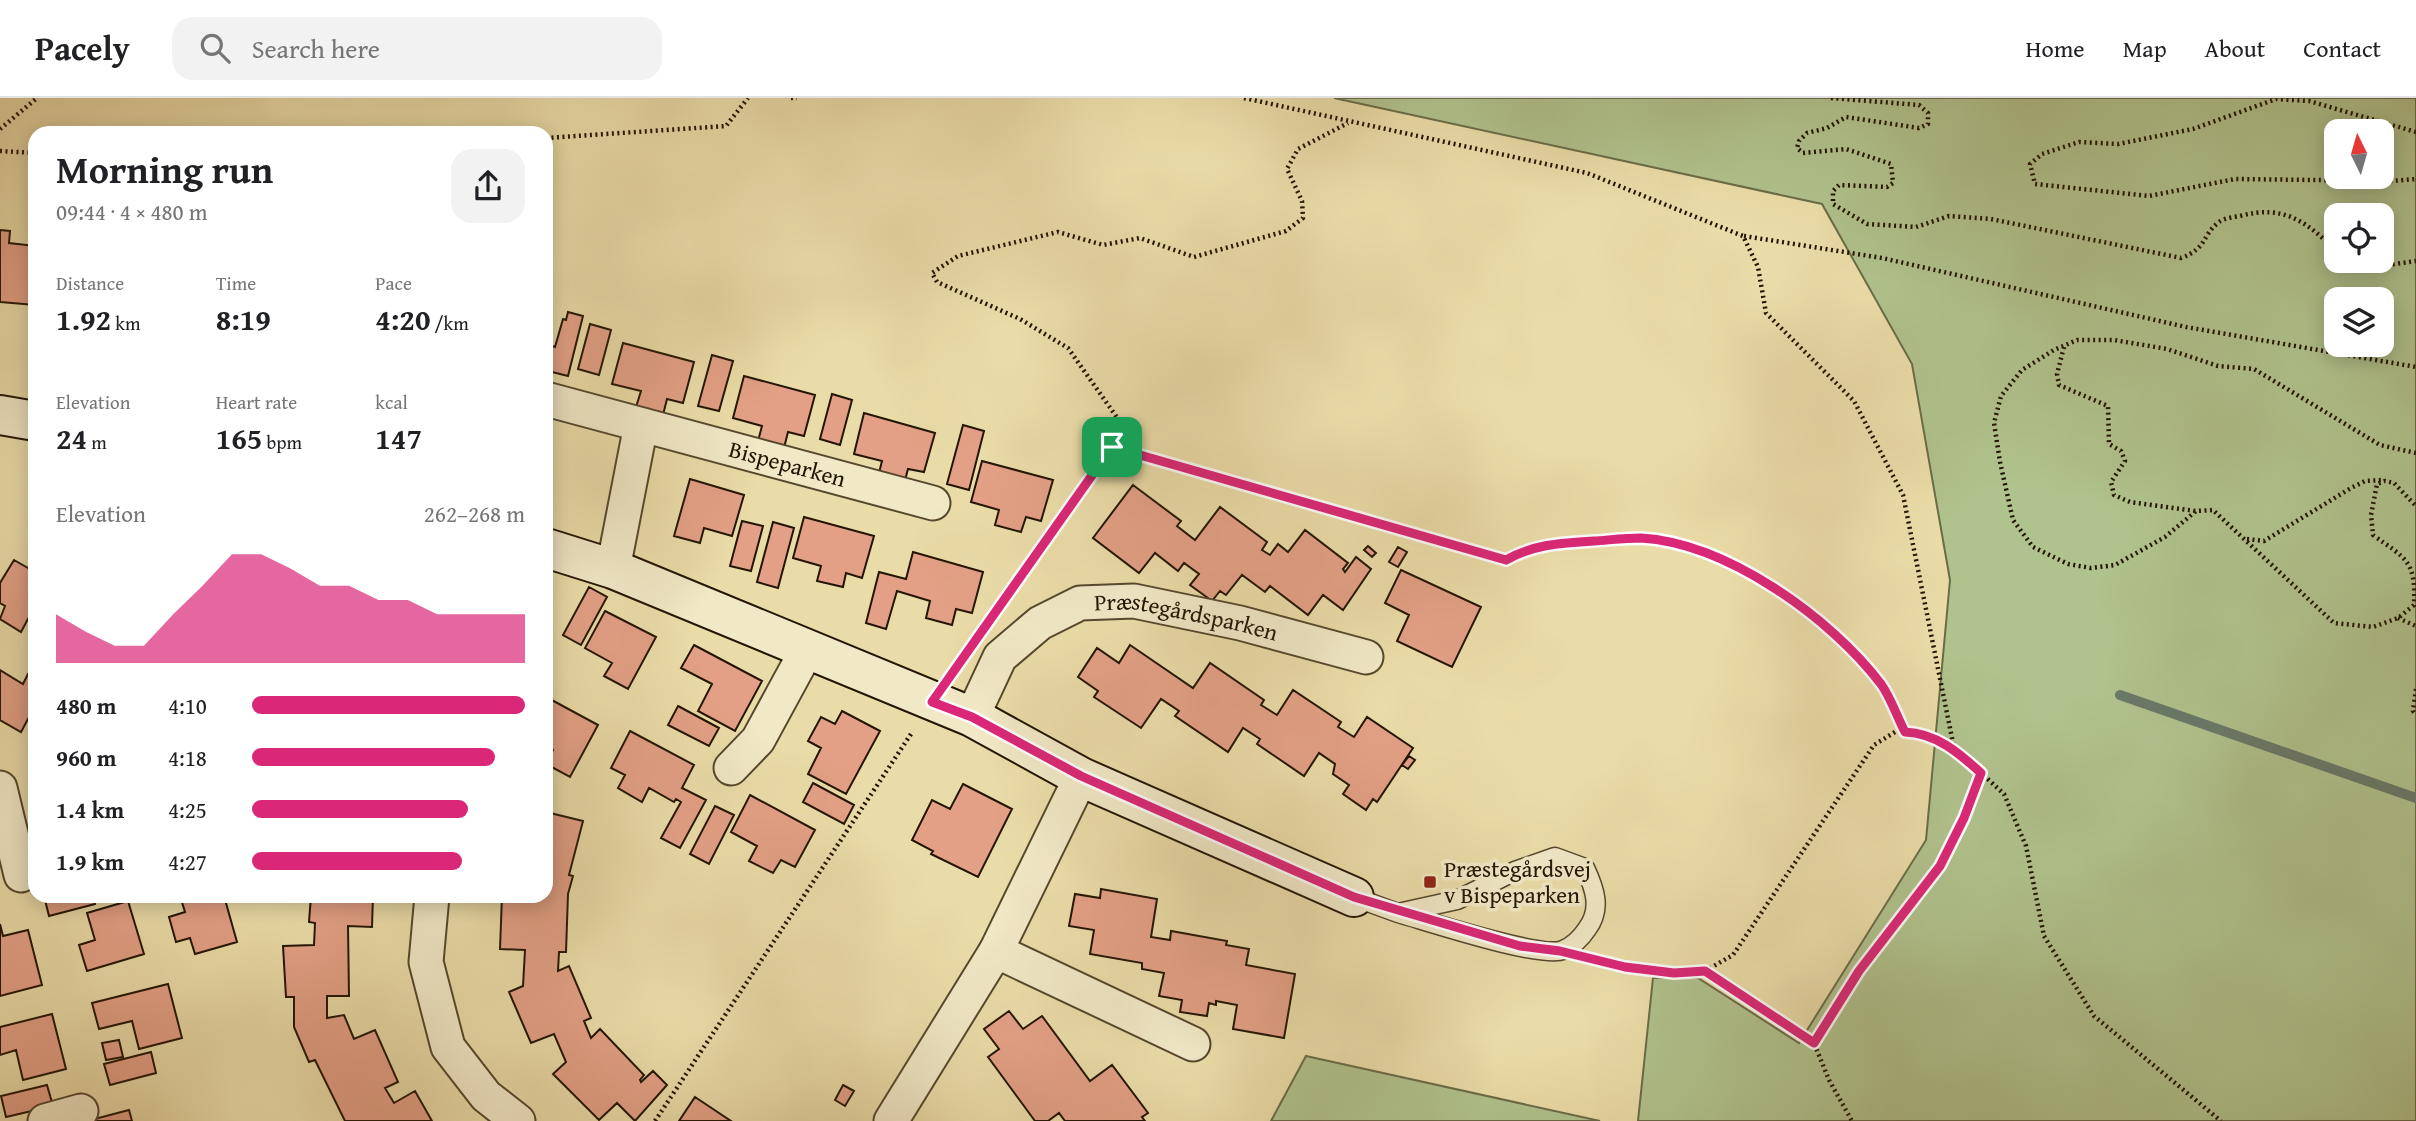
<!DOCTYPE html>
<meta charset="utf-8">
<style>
:root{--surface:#fff;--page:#f2f2f2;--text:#202124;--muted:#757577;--line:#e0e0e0;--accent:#db2777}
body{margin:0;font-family:"Gentium Book Plus",serif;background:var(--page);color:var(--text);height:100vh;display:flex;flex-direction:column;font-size:26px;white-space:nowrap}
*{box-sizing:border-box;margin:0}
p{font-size:23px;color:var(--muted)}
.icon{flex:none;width:38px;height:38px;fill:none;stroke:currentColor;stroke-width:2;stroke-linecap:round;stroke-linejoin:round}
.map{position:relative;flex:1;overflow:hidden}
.panel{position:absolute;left:28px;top:28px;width:525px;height:777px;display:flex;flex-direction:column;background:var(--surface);border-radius:21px;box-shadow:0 4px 18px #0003}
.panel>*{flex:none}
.needle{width:46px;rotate:355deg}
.buttons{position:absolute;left:2324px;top:21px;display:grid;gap:14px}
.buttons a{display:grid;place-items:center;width:70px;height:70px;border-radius:14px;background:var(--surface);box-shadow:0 4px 18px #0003;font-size:35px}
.pin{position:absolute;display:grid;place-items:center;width:60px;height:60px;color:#fff;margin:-30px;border-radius:14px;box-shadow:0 4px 10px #0006}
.round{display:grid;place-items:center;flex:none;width:74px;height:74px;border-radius:21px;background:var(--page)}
.head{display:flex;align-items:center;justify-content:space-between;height:119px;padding:0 28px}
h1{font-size:38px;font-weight:800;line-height:52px}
.figures{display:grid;grid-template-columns:repeat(3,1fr);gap:10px;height:119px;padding:7px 28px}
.figures div{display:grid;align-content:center}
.figures b{font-size:30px;font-weight:800}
.figures small{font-size:19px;font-weight:400}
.figures p{font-size:19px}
.chart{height:196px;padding:14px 28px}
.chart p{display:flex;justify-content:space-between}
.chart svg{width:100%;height:126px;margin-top:7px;fill:var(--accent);opacity:.7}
ul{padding:0 28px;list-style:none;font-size:23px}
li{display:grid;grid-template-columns:112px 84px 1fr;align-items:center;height:52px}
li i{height:18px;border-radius:9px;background:var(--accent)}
header{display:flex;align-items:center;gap:42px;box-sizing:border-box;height:98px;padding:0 35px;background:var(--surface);border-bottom:2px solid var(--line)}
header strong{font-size:33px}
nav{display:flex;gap:38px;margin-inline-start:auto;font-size:24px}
.search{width:490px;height:63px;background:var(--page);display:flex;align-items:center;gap:18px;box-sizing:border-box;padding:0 24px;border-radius:21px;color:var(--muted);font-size:26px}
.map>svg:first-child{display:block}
</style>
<header>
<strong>Pacely</strong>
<div class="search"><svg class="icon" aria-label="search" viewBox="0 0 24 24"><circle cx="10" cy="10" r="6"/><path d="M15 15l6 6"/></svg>Search here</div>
<nav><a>Home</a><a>Map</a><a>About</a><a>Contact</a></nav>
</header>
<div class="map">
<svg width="2416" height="1023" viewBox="0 0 2416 1023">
<rect width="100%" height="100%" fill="#eadca8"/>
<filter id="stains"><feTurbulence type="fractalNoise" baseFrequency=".00286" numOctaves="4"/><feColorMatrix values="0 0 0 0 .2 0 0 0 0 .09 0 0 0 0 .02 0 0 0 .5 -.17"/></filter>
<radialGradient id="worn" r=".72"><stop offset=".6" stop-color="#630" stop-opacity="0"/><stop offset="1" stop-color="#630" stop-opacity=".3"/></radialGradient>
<path fill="#b0c28d" stroke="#6a6c48" stroke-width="2" fill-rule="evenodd" d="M1334 0H2416V1023H1638L1653 880H1698L1799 945 1926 742 1950 482 1912 266 1822 106ZM2336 33H2382V79H2336ZM2336 117H2382V163H2336ZM2382 201V247H2336V201Z
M1306 958 1600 1023H1271Z"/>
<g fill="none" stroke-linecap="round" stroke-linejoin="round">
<path stroke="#697969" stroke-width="10" d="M2120 597 2416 700"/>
</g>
<path fill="#e3a086" stroke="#231504" stroke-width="2" d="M0 132 10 133 9 145 35 148V144V207L0 204Z
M568 214 583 218 568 278 548 273 549 269 546 268V246L555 249 563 221 566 222Z
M590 226 611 232 599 277 578 271Z
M623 245 694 264 683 305 667 301 663 317 636 309 641 293 612 286Z
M712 257 733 263 719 313 698 308Z
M744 278 815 297 804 338 788 334 784 350 758 343 762 328 733 320Z
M832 296 852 302 840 347 820 341Z
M864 315 935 335 924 374 908 371 904 386 878 379 882 363 854 356Z
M963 327 984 333 969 392 947 386Z
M982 363 1053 382 1041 423 1026 419 1021 434 995 427 999 412 971 404Z
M690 381 744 397 732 438 704 430 700 445 674 438Z
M1133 387 1181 423 1177 428 1195 442 1220 409 1267 444 1262 452 1270 457 1278 446 1288 454 1305 432 1348 465 1343 471 1345 474 1356 459 1371 471 1343 512 1323 497 1308 517 1270 488 1265 494 1242 477 1226 497 1220 493 1212 503 1190 487 1199 476 1184 465 1178 473 1155 455 1139 475 1093 440Z
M804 419 874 438 862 480 846 475 843 489 817 483 821 468 793 460Z
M742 423 763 428 751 473 730 468Z
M773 424 794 430 778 490 757 484Z
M1368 448 1376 455 1372 459 1364 452Z
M1398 449 1407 454 1398 469 1389 464Z
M913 454 983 474 972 515 956 511 952 527 926 520 930 503 897 493 886 531 866 525 879 474 906 481Z
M14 462 35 474V525L28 521 21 534 0 521 5 508 0 505V485Z
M1401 472 1481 509 1452 569 1397 543 1409 517 1385 505Z
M589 489 607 499 581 547 563 537Z
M605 513 656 539 628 591 604 578 612 565 585 550Z
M694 547 762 583 735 633 698 613 712 586 681 570Z
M1130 547 1193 590 1210 565 1264 602 1261 607 1277 617 1293 592 1341 624 1338 629 1354 639 1367 619 1413 650 1377 704 1373 701 1366 712 1343 696 1349 687 1333 676 1335 666 1319 655 1304 678 1257 646 1260 641 1243 630 1228 654 1175 618 1179 613 1161 601 1141 630 1094 599 1098 593 1078 579 1097 550 1119 565Z
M0 572 23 586 28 576 35 580V608L21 634 0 622Z
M548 600 598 627 570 679 546 666 553 652 546 648Z
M678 608 719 630 709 648 668 627Z
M842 613 880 633 846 696 808 676 821 650 808 643 821 619 835 626Z
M630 633 694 667 682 690 706 702 680 750 661 740 681 704 676 701 674 704 649 690 642 704 618 690 625 677 611 670Z
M1409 658 1415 662 1408 671 1402 667Z
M813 685 854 707 844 726 803 704Z
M963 686 1012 711 978 779 931 756 933 753 912 742 932 702 950 711Z
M750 697 815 732 795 769 781 762 773 775 749 763 757 748 731 734Z
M715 708 734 717 709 766 690 756Z
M546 714 583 723 569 777 573 778 568 796 566 854H559L558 873 569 868 591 920 584 923 591 940 600 931 644 977 640 982 641 984 653 973 667 987 635 1023 617 1005 599 1022 553 976 566 964 554 936 531 945 509 894 523 888 525 852 500 851 502 798H546Z
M1101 791 1157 801 1151 839 1170 842 1171 833 1227 843 1226 847 1249 851 1246 867 1295 876 1284 940 1233 931 1237 907 1216 903V907L1209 905 1207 918 1180 914 1182 902 1159 898 1164 875 1142 871V865L1090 856 1094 832 1069 828 1075 796 1100 800Z
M44 798H93L95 806 49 818Z
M180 798H224L237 844 195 856 190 840 176 844 169 819 185 814Z
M311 798H373L372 829 348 828 349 898H327V920L344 917 354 941 375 932 398 984 385 990 394 1005 415 993 432 1023H345L315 962 309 964 294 929V899H286L283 848 314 847 315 825 309 824Z
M128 803 144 856 87 873 79 847 95 842 87 815Z
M0 826 3 838 28 832 42 887 0 898Z
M168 886 182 940 139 951 132 923 99 931 92 905Z
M1009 913 1023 931 1042 918 1090 983 1112 967 1148 1015 1142 1019 1145 1023H1065L1059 1015 1048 1023H1035L988 959 999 951 984 931Z
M52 916 66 971 23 982 16 952 0 957V929Z
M119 942 123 959 106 962 102 945Z
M151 954 156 975 110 987 104 966Z
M47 987 53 1008 6 1019 1 998Z
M843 987 854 993 845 1008 835 1002Z
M695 999 731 1023H679Z
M129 1012 132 1023H87Z"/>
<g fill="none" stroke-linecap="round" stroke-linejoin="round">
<defs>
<path id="lane" d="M1354 799 1398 815 1457 802 1515 773 1555 759 1585 770C1595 791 1602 811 1587 831 1581 840 1573 848 1563 852 1541 861 1427 823 1398 815"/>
<g id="street">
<path id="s1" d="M546 301 933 405"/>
<path d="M613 471 641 327"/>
<path id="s2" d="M972 619 1000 559 1040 525 1080 505 1134 503 1240 525 1366 559"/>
<path d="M731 670 758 642 808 550"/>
<path d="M0 690 21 777"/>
<path d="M432 798 426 864 448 949 486 998 518 1023"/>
<path d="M996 853 1193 946"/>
<path d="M45 1023 81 1013"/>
<path d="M891 1023 996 853 1081 679"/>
</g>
<path id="secondary" d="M0 317 35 323
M546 450 613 471 972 619 1081 679 1354 799"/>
</defs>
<use href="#lane" stroke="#55472d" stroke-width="21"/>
<use href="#street" stroke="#55472d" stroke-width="37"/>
<use href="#secondary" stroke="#231504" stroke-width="42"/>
<path stroke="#231504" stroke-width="4.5" stroke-dasharray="2 3.5" stroke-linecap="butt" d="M791 0H797
M1244 0 1587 75 1743 138 1758 169 1766 215 1854 303 1903 397 1954 650
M1831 0 1919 7 1928 15V26L1919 30 1846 19 1827 30 1807 35 1799 43 1797 50 1803 55 1846 51 1891 66 1893 85 1887 89 1839 87 1833 93V106L1867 126 1916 129 1949 118 1991 121 2181 160C2208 150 2201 138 2219 124 2224 120 2234 119 2240 118 2284 106 2307 124 2336 153
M0 31 37 0
M2416 34 2309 3 2276 1 2193 31 2118 46 2079 44 2042 56 2030 66 2035 86 2149 98 2235 81 2391 83 2416 81
M546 40 726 28 748 0
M0 53 35 55
M1744 138 1882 160 2186 229 2416 269
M2346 163 2352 169 2368 170 2416 163
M2064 249 2057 276 2059 287 2108 308 2109 346 2121 353 2125 363 2111 384 2114 397 2130 404 2196 413
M1112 349 1506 462C1535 446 1562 445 1594 443 1609 442 1626 440 1641 440 1726 445 1832 521 1881 586 1891 600 1897 619 1905 634
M2416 355 2380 347 2254 271 2218 268 2167 251 2114 242H2077L2054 252 2022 272 2001 298 1994 325 2000 364 2013 422 2033 449 2068 466 2091 470 2115 467 2165 439 2196 413 2213 412 2334 525 2373 529 2398 520 2414 507C2416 462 2406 461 2373 437L2371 417 2377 386 2385 383 2394 385 2416 408
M2247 441 2264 443 2351 390 2365 383 2382 382
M996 513 1119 341 1123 328 1068 250 1020 221 937 184 932 175 958 158 1058 134 1103 147 1140 140 1194 159 1286 133 1303 120 1302 103 1287 71 1298 51 1348 25
M2398 520 2416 528
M2416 591 2413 613 2416 617
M1596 862 1674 875 1705 873 1733 857 1874 647 1895 634H1916L1954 650 2004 696 2026 748 2044 838 2094 918 2221 1023
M1705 873 1814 945 1829 982 1852 1023
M1814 945 1859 873 1940 768 1981 675
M655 1023 913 633"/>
<use href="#lane" stroke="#f1e8c6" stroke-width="18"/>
<use href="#street" stroke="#f1e8c6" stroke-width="33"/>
<use href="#secondary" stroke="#f1e8c6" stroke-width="38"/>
</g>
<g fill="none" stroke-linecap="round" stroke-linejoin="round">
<defs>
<path id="route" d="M1112 349 1506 462C1535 446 1561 445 1594 443 1609 442 1626 440 1641 440 1727 445 1831 520 1881 586 1891 600 1897 619 1905 634 1936 635 1959 655 1981 675L1964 720 1940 768 1859 873 1814 945 1705 873 1674 875 1625 869 1560 853 1520 848 1354 799 1081 678 972 619 932 604Z"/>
</defs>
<use href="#route" stroke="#fff" stroke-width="14"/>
<use href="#route" stroke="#db2777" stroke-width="9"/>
</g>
<rect fill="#8f2418" stroke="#f1e8c6" stroke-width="2.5" x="1423" y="777" width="14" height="14" rx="3.5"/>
<g text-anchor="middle" stroke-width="7" stroke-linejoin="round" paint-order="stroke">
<g font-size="23" fill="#231504" stroke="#f1e8c6">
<text dy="8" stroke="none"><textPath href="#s1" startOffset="250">Bispeparken</textPath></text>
<text dy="8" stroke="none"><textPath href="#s2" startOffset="271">Præstegårdsparken</textPath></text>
</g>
<g font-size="23" fill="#231504" stroke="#f1e8c6" text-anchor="start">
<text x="1444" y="779">Præstegårdsvej<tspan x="1444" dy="26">v Bispeparken</tspan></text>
</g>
</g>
<rect width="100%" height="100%" filter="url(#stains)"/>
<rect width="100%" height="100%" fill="url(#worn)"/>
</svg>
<div class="buttons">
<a><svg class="needle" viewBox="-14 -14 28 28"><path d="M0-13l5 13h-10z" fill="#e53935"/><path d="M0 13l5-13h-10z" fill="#757577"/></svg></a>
<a><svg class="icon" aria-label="locate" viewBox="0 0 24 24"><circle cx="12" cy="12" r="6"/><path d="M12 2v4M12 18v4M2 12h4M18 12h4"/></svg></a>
<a><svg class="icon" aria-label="layers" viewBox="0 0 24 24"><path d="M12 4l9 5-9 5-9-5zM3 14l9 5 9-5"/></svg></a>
</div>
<div class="pin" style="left:1112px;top:349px;background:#1e9e55"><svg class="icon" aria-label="arrive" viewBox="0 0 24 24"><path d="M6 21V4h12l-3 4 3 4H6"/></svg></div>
<section class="panel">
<div class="head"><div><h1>Morning run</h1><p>09:44 · 4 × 480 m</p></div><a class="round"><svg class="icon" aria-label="share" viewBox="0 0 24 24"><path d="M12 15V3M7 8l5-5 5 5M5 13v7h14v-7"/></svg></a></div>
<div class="figures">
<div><p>Distance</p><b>1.92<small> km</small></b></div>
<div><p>Time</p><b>8:19</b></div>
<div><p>Pace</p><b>4:20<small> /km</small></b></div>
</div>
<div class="figures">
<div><p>Elevation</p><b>24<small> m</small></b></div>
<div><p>Heart rate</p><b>165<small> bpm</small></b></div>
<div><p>kcal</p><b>147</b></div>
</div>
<div class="chart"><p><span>Elevation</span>262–268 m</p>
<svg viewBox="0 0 160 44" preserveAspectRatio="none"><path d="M0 44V27L10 33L20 38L30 38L40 27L50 17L60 6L70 6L80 11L90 17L100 17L110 22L120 22L130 27L140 27L150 27L160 27V44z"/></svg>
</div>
<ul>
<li><b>480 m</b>4:10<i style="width:100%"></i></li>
<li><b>960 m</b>4:18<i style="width:89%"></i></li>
<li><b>1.4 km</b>4:25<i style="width:79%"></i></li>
<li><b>1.9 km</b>4:27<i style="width:77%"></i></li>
</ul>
</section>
</div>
